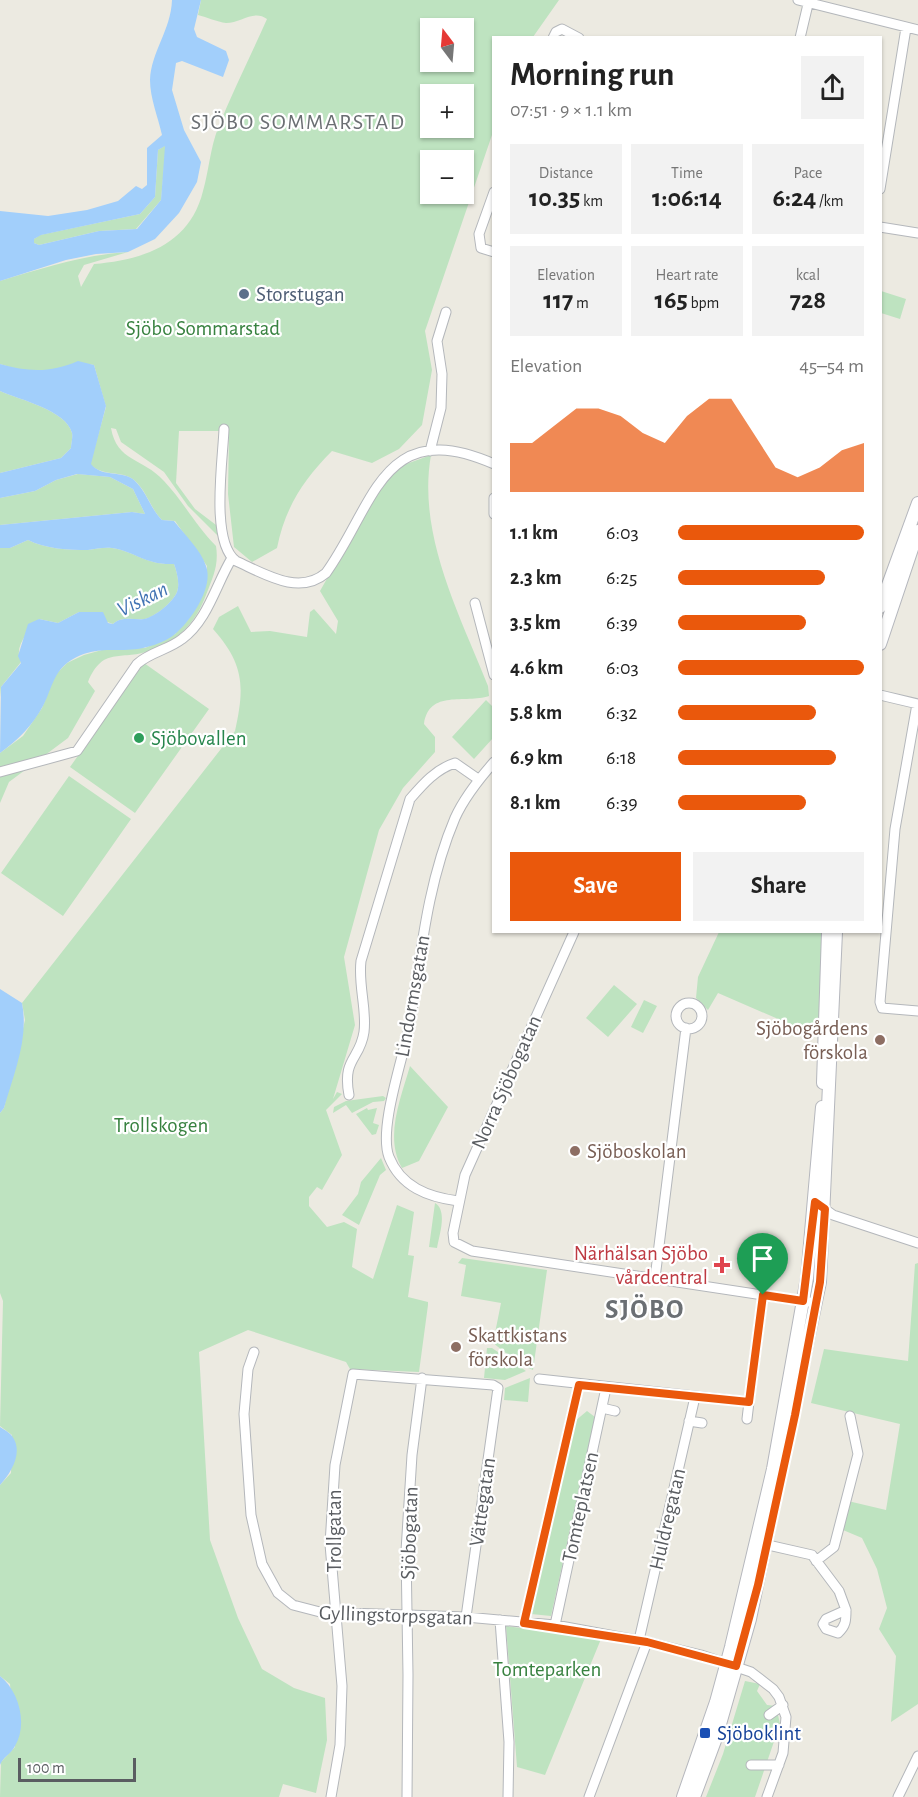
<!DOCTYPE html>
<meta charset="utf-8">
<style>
:root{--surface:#fff;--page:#f2f2f2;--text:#222;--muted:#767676;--accent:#ea580c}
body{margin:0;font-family:"Alegreya Sans",sans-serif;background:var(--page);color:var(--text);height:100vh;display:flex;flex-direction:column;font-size:22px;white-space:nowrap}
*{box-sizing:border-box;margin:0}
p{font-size:20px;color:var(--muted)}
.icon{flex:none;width:33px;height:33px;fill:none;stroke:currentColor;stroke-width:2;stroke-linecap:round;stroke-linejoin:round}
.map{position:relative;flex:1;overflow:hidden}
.side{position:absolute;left:492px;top:36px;width:390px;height:897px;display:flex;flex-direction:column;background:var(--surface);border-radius:0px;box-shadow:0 2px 4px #0004}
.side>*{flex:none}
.needle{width:39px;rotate:344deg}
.fabs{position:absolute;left:420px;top:18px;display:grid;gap:12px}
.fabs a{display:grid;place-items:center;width:54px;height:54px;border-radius:0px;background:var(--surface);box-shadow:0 2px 4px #0004;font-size:30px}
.scale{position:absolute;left:18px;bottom:15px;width:118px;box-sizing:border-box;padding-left:6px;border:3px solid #5a5d61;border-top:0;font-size:16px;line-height:21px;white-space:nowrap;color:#5a5d61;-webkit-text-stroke:4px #fff;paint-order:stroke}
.pin{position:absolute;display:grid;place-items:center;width:51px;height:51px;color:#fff;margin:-62px -26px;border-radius:50% 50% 50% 0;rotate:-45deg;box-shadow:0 0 6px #0007}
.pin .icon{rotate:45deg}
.round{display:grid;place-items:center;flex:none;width:63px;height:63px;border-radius:0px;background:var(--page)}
.overview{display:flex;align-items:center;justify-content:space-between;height:102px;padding:0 18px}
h1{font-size:33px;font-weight:700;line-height:45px}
.figures{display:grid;grid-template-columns:repeat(3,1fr);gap:9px;height:102px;padding:6px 18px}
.figures div{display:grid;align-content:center;border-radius:0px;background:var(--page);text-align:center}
.figures b{font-size:26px;font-weight:700}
.figures small{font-size:16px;font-weight:400}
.figures p{font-size:16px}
.chart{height:168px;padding:12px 18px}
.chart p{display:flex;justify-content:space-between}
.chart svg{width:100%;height:108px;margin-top:6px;fill:var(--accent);opacity:.7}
.cta{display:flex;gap:12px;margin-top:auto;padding:12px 18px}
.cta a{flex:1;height:69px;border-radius:0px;background:var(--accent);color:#fff;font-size:24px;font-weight:700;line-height:69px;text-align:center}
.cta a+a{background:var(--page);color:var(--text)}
ul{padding:0 18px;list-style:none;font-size:20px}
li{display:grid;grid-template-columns:96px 72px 1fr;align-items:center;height:45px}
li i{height:15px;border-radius:8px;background:var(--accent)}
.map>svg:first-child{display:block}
</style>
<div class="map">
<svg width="918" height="1797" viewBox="0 0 918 1797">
<rect width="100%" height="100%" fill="#eceae1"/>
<path fill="#bee3c0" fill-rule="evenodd" d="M201 0H559L533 37 494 38 493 132 425 331 432 370 422 425 399 449 372 463 332 451C303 480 285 508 277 548L252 562 234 547 228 494 229 431H179L176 483 195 509 220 528 222 540 188 506 164 472 121 442 116 429 111 428C117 462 142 457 164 481 183 501 196 526 216 546 219 565 213 577 206 595 196 622 178 642 149 651 120 661 103 646 88 682L95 691 68 738 9 782 0 803V753L23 736 42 708 55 675 67 663 84 655 109 648H145L175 634 207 581V566L175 521 162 520C150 508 147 491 134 480 122 470 102 477 90 464L106 407 94 365C74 361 67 369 47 371 31 373 16 369 0 364V281C43 268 83 255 128 252L84 265 78 276 81 287 94 264C144 260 190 244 203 191 209 170 210 149 218 128 233 91 251 55 267 19 254 9 241 23 226 23 217 22 207 17 198 15ZM430 28H464V62H430ZM430 94H464V128H430ZM430 160H464V194H430Z
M166 145 161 200 136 229 99 231 39 245 34 243V239L40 235 140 214 155 197 158 150Z
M881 291 906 299 900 319 881 313Z
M0 391C20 400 66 410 72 433 73 437 71 444 71 448L61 458 0 473Z
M431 455C417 534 459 613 488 686L489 696C465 704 429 689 424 724L435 737V752L403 788 379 830 344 957 355 1025 333 1099 337 1092 342 1094 326 1110 342 1155 322 1190 317 1187 309 1197V1206L327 1227 344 1222 357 1229 352 1267 373 1279 397 1205 414 1212 408 1255 414 1256 408 1297 428 1302V1305L419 1372 350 1369 346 1362 248 1330 199 1352 210 1540 238 1618 262 1669 294 1688 325 1698 327 1740 316 1793 283 1784 279 1797H0L1 1762 15 1747 10 1684 0 1676V1485L11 1473 12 1435 0 1426 3 1301 0 1293V1113L4 1108 25 1020 22 1003 235 731C245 686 244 664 213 629L219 617 238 606 251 632 270 631 307 637 310 612 314 609 336 634 338 621 320 591 384 478 398 467Z
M78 474 110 477 133 489 145 514 132 512 0 525V498L35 491 56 480Z
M28 540C45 549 69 550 88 550 96 549 104 547 112 548 137 552 145 565 174 564 177 572 180 584 177 592 173 602 155 617 145 619 133 620 122 616 113 624L79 612 58 623 39 619C29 631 13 646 21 662L1 687 0 697V548H10Z
M144 663 209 709 135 813 70 767Z
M486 700 493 707V738L474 759 452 737Z
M69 776 131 819 63 916 1 873Z
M719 932H823L819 1030 799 1028 718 993 708 1010 696 998 698 977Z
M614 985 637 1004 608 1037 586 1018Z
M644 1000 657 1006 643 1033 631 1027Z
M410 1066 448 1107 419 1161 402 1168C384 1137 401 1098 410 1066Z
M383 1096 386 1098 384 1101 373 1102 352 1113 346 1105 333 1113 334 1107 346 1101Z
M367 1108 368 1110 377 1108 373 1123 379 1125 376 1134 372 1135 356 1114Z
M381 1158 386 1170 380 1175 359 1225 342 1215 358 1194 361 1182Z
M435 1203C448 1211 439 1235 437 1248L429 1247Z
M462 1258 547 1270 533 1370 520 1364 493 1343 501 1303 461 1296 466 1265 458 1263Z
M918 1263V1704L891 1722 896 1656 879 1629 887 1608 877 1569 862 1538 843 1530 848 1501 886 1510 900 1424 811 1403 824 1349 908 1361 915 1264Z
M487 1348H492L526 1371 505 1380 484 1378Z
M530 1378 528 1402 504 1400 505 1388Z
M587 1411 595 1417 551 1616 531 1614 575 1421Z
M506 1626 601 1639 545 1775 517 1767Z
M745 1681 760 1684 757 1691 767 1705 776 1706 780 1724 755 1797H706L723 1754Z"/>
<path fill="#a2cffb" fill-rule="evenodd" d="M172 0H201L194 29 197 37 226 51 229 60 223 77 182 61 176 63 172 90 184 130 201 162 197 182 179 213 155 239 128 252 96 254 66 260 0 281V211L48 216 87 210 118 201 136 186 142 189 147 185V148L162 135C158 117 150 98 150 80 151 52 171 30 172 0ZM165 146 161 200 137 229 99 231 39 245 34 243V239L41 235 140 214 155 197 158 150Z
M78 361 94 365 106 406 91 464C102 478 122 470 134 480 147 492 150 508 162 520L174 521C184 534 201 550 206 566 214 587 191 621 175 634 168 640 156 645 147 647 118 655 97 642 67 663 53 674 51 691 43 706 32 726 18 740 0 753L1 687 21 663 18 656 28 624 39 619 58 623 79 612H103L108 623 113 624C122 616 133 620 144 619 155 617 173 602 177 592 180 584 177 572 174 564 144 565 137 552 112 548 104 547 96 549 88 550 69 550 45 549 28 540L10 548H0V525L132 512 145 514 133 489 110 477 77 474 56 480 35 491 0 498V473L61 458 71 448C71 444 73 437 72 433 66 410 20 400 0 391V364C28 372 51 373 78 361Z
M0 989 22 1003C29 1039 14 1073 4 1108L0 1113Z
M0 1427C3 1429 9 1432 12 1436 24 1452 11 1473 0 1485Z
M0 1676C19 1691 28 1724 15 1746 11 1754 3 1757 0 1765Z"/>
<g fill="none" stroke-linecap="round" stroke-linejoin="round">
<defs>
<path id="street" d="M798 0 918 30
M553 38 556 32 562 29 579 38
M800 38 809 0
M880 189 906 28
M494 192 479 234 481 248 494 252
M880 227 918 233
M224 429C223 459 210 542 236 561 265 574 299 596 326 573 375 505 382 415 494 464
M430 451 441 408 442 374 437 341 446 312
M494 498V514
M475 603 494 675
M880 695 918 704
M917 704 895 829 880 1002 882 1008 918 1011
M0 772 77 751 137 664C150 652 168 650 182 639 208 620 216 584 232 558
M574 932 465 1175 453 1233 454 1242 472 1251 809 1302
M676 1016a13 13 0 1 1 26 0a13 13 0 1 1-26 0Z
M349 1095C342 1058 360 1060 364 1032 367 1009 358 985 361 961L410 799C423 784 436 769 455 763L478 779
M458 1201C428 1197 401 1187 389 1157 378 1128 404 1056 410 1023 421 954 427 884 455 818 464 798 479 779 494 762
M819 1205 833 1215 918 1243
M655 1278 686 1028
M254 1352 248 1369 244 1414 251 1515 262 1564 278 1593 293 1605 320 1612 466 1617 555 1625 647 1642 701 1655 751 1672 773 1689 779 1697 786 1717 783 1753 767 1797
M539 1379 749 1402 763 1295
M602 1408 615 1411
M747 1419 749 1402
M689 1421 702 1423
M759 1543 812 1555 839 1591 846 1610 826 1619 823 1624 826 1629 838 1633C846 1626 846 1620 846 1610
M816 1561 834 1547 858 1454 850 1416
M500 1620 509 1742 508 1797
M524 1623 579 1385
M555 1625 606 1388
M639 1640 695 1397
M769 1715 783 1705
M751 1765H779
M331 1797 340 1745 342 1686 330 1544 335 1465 353 1374 493 1385 498 1388 466 1617
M407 1797 408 1675 406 1551 412 1455 422 1378
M589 1797 647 1642
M898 1797 918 1756"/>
<path id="secondary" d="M880 607 918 503
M880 644 918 531
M823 1083 828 932
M683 1797 716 1702 731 1647 773 1469 807 1278 822 1107
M694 1797 716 1738 750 1619 820 1282 836 932"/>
</defs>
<use href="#street" stroke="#b4b7bb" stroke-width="11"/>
<use href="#secondary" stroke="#b5b7bd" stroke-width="14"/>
<use href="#street" stroke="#fff" stroke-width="9"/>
<use href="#secondary" stroke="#fff" stroke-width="12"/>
</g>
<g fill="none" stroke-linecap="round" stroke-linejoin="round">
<defs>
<path id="route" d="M815 1202 825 1209 820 1282 795 1415 758 1585 736 1666 647 1642 524 1623 579 1385 749 1402 763 1295 803 1301Z"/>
</defs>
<use href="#route" stroke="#fff" stroke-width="12"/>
<use href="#route" stroke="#ea580c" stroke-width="8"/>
</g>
<circle fill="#5c6f8a" stroke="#fff" stroke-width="2" cx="244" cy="294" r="6"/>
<circle fill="#2e9e5b" stroke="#fff" stroke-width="2" cx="139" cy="738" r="6"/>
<g fill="#8d6e63" stroke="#fff" stroke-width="2">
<circle cx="880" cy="1040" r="6"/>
<circle cx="575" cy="1151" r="6"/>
<circle cx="456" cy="1347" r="6"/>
</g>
<path fill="#e0444e" stroke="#fff" stroke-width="2" d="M719 1256h6v6h6v6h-6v6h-6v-6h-6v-6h6z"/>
<rect fill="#1a4fb4" stroke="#fff" stroke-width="2" x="699" y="1727" width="12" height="12" rx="3"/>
<g text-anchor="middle" stroke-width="4.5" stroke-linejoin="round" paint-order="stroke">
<g font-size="21" fill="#4e5e75" stroke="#fff" text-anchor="start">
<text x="256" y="301">Storstugan</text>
</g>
<g font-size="21" fill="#388240" stroke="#fff">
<text x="203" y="335">Sjöbo Sommarstad</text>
<text x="161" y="1132">Trollskogen</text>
<text x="547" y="1676">Tomteparken</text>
</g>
<g font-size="21" fill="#27864d" stroke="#fff" text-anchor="start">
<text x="151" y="745">Sjöbovallen</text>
</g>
<g font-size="21" fill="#5a5d61" stroke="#fff">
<text transform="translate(412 996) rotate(-80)" y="7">Lindormsgatan</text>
<text transform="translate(506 1082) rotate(-66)" y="7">Norra Sjöbogatan</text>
<text transform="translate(482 1502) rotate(-82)" y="7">Vättegatan</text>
<text transform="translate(580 1507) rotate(-78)" y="7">Tomteplatsen</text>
<text transform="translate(667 1519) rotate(-77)" y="7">Huldregatan</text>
<text transform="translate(334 1531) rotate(-90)" y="7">Trollgatan</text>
<text transform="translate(409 1533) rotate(-88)" y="7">Sjöbogatan</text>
<text transform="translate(396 1615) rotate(2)" y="7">Gyllingstorpsgatan</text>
</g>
<g font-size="21" fill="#785e54" stroke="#fff" text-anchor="start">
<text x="868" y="1035" text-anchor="end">Sjöbogårdens<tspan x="868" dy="24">förskola</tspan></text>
<text x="587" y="1158">Sjöboskolan</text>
<text x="468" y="1342">Skattkistans<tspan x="468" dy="24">förskola</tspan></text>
</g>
<g font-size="21" fill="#be3a42" stroke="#fff" text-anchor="end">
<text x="708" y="1260">Närhälsan Sjöbo<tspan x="708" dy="24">vårdcentral</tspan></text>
</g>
<g font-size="21" fill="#164399" stroke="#fff" text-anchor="start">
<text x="717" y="1740">Sjöboklint</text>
</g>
<g font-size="22" letter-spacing="1.5" fill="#6b6f73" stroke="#fff">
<text x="298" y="129">SJÖBO SOMMARSTAD</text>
</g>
<g font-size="22" font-style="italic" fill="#4374b4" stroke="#fff">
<text transform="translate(142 598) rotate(-26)" y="8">Viskan</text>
</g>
<g font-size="27" font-weight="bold" letter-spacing="1.5" fill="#6b6f73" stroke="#fff">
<text x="645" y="1318">SJÖBO</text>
</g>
</g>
</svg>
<div class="fabs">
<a><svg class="needle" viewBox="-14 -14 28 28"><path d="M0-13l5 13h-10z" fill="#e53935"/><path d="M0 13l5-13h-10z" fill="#767676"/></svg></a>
<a>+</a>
<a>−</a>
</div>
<div class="scale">100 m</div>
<div class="pin" style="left:763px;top:1295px;background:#1e9e55"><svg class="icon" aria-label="arrive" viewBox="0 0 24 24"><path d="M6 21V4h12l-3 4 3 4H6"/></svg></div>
<section class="side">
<div class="overview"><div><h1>Morning run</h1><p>07:51 · 9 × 1.1 km</p></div><a class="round"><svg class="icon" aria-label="share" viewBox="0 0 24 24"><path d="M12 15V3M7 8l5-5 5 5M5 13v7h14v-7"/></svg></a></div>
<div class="figures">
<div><p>Distance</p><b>10.35<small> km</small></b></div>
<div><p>Time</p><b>1:06:14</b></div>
<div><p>Pace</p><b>6:24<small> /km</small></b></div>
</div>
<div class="figures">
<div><p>Elevation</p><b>117<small> m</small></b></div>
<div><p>Heart rate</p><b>165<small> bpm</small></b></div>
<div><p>kcal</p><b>728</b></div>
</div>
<div class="chart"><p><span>Elevation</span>45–54 m</p>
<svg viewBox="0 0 160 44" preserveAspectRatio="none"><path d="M0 44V24L10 24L20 17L30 10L40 10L50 13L60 20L70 24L80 13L90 6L100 6L110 20L120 34L130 38L140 34L150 27L160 24V44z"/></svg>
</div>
<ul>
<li><b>1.1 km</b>6:03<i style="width:100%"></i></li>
<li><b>2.3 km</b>6:25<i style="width:79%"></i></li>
<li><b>3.5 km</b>6:39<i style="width:69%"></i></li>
<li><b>4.6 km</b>6:03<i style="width:100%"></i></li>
<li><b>5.8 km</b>6:32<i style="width:74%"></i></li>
<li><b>6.9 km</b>6:18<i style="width:85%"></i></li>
<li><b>8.1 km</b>6:39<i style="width:69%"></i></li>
</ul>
<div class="cta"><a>Save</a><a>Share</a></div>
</section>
</div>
